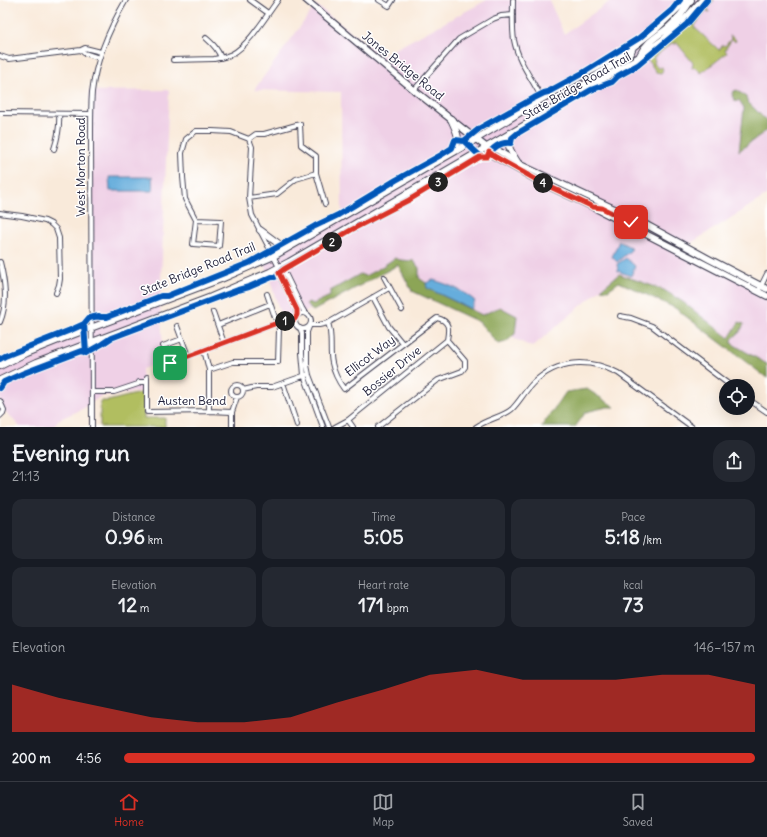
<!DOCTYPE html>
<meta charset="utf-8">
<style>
:root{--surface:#171b24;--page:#242831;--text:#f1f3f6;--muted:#9ea1a6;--line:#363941;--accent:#d93025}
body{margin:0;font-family:Delius,sans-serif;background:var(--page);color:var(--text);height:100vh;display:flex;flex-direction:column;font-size:15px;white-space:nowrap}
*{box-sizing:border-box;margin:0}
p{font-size:13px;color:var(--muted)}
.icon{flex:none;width:22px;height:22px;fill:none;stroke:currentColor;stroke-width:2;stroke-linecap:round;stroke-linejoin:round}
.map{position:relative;height:427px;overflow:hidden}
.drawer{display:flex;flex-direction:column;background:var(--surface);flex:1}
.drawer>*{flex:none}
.controls{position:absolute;left:719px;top:379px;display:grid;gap:8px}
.controls a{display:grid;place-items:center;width:36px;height:36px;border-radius:50%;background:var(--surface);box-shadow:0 4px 16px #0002;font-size:20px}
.pin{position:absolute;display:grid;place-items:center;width:34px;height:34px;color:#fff;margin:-17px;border-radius:8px;box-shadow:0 2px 6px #0006}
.km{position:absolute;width:20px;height:20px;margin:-10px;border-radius:50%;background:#222;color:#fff;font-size:11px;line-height:20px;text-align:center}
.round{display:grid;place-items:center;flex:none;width:42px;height:42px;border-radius:16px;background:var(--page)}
.summary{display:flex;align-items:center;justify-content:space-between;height:68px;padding:0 12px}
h1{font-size:22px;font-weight:700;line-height:30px}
.figures{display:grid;grid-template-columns:repeat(3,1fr);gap:6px;height:68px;padding:4px 12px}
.figures div{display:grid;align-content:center;border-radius:10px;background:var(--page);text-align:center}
.figures b{font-size:20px;font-weight:700}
.figures small{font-size:11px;font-weight:400}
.figures p{font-size:11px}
.chart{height:112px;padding:8px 12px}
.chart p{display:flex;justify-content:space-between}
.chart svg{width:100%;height:72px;margin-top:4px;fill:var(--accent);opacity:.7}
ul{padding:0 12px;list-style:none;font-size:13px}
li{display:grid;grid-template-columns:64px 48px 1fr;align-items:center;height:30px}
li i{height:10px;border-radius:5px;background:var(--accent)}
.tabs{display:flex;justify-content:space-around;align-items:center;height:56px;border-top:1px solid var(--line);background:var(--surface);font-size:11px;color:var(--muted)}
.tabs a{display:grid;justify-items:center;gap:2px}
.tabs .current{color:var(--accent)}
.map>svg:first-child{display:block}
</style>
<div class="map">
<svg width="767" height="427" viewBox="0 0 767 427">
<rect width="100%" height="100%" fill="#fff"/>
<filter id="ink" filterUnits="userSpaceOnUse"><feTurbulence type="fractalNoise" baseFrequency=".025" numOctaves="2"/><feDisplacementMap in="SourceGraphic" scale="8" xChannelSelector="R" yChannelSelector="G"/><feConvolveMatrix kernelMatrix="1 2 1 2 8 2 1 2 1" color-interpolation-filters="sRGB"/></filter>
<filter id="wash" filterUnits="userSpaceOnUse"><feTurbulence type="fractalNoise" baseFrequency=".012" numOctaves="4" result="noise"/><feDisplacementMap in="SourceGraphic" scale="16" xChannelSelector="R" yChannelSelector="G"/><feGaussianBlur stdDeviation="0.9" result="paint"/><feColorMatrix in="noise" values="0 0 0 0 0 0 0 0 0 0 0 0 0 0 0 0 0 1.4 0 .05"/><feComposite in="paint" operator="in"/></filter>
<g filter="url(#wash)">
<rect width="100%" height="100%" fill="#f9eada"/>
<path fill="#efd0e6" d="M487 0H549L564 34 612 0H767V195L688 245 767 291V364L731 343 733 338 740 332 739 322 730 338 683 302 664 290 619 274 532 347 411 291 398 266 283 323 264 260 342 219 341 92 254 90 316 5 382 56Z
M169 90 160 305 164 361 142 369 144 391 101 396 84 408 58 420 54 427H20L4 410 0 407V366L93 326 90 112 89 91Z"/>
<path fill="#b1be60" stroke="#6a704e" d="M708 0H714L707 8 710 12H709L706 10 694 27 719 50 723 45 725 46 731 39 730 36H731L736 40 735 42 732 39 725 50 727 53 701 73 695 67 693 68H692L693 63 676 42 675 45H674V43H672L653 58 655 60 654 63 659 69 661 67H662C663 69 663 71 661 73L656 72 647 58 672 38 685 26Z
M144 392V418H165V427H100V401H108Z"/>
<path fill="#8ca556" stroke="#576448" d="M737 90 746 97 747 101 767 121V130L739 151 744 108 739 100 736 102 732 96 734 91Z
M395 258 400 260 414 261 419 268V278L426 283 427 288 482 315 500 307 517 316 515 334 506 342 498 344 479 322 412 291 398 265 313 311 306 305 308 302 313 304 330 296V291L360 274 365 276 380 268Z
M619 274 664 290 683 302 729 338 739 322 744 324 740 332 733 338 731 343 767 364V378L675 308 619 282 608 290 601 289Z
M587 389 615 407H607L586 412 575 427H541L566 392Z"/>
<path fill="#66addc" stroke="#44688c" d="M109 177H152L153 191H110Z
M619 241 632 248 631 250 617 262 612 257Z
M626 258 635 266 631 276 618 271 617 264Z
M433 280C450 285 462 290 475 301L471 309 427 288 426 283Z"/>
</g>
<g filter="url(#ink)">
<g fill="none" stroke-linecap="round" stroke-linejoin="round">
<defs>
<path id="minor" d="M250 0 268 13
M379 0 389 6 393 0
M513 0C513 13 512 27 514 40 518 62 533 80 542 99
M206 38C213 44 218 49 221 58
M81 50 84 53 99 58
M0 56 9 59 81 50 85 48 101 52
M173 60 214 59C220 58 226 57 232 54 249 45 266 16 278 0
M414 90 459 39 493 19 501 16 513 15
M0 113 91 114
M249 139 256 134H264L300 124 301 145 316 156V173L325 204
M54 149C58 137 60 127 59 114
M249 198 277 194 296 179 316 173
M0 213 6 214 22 216 45 221 51 224 56 229 59 238 60 279 59 285 56 293
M196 220 221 221 219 246 193 244 196 220 185 199 183 177 182 153 186 139 196 131H212L231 132 249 139 252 147 249 198 252 215 279 267C279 284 296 298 297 315
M0 262C5 282 8 303 0 322
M279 267 283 269 302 308 305 313
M384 277 402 310
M760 288 767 274
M373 297 389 327 403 344
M213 312 224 343
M295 321a8 8 0 1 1 16 0a8 8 0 1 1-16 0Z
M620 316 631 318 652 326 731 386
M328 323C333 336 329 350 332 363 334 373 338 381 344 389L437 318C450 321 449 329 447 340L348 420 335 427
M218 325 270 304
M311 325H319L328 323 389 288
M177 326 188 356
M309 327 307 332V365L309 375 329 427
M300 328 302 333V353L304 375 323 427
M163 346 182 339
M204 350 209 370V411
M0 360 3 361 33 346 40 345
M170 363 277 323 295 319
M209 370 233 362H278L279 329 267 294
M147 377V412L209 411 232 412 237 397
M283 383 297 425
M231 391a6 6 0 1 1 12 0a6 6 0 1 1-12 0Z
M243 390 256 387H272L306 375
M92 392H114L138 384 139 382H146
M748 399 767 412
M0 401 4 410 3 413 0 416
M348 420 353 427
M92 427 91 132C91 119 91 106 92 92 96 59 109 29 126 0
M232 427V412
M378 427 438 380 462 371 465 367V361L447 340
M476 427C487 419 503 417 512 409 520 401 525 391 533 383 558 359 589 358 618 373L692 427"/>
<path id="secondary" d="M306 0 414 90 486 147 489 152 494 156 544 184 593 207 767 296
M486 147 494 148 521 165 632 217 709 259 767 289
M623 219 637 224H643"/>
<path id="trunk" d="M640 55C647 41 657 37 669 27 678 19 685 10 691 0
M580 88 600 73 627 57 631 52 633 47
M451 119C456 131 463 140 452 152
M510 133C505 145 512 153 518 163
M260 230 279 244 284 246 290 243
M0 366 26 353 56 341 221 279 274 256 468 144 542 99 633 47 656 29 679 7 686 0
M0 380 36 363 211 297 270 272 289 262 549 111 639 57 664 39 684 20 702 0"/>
</defs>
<use href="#minor" stroke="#424053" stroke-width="6"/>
<use href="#secondary" stroke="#424053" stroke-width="8"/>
<use href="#trunk" stroke="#424053" stroke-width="8"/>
<use href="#minor" stroke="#fff" stroke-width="4"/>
<use href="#secondary" stroke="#fff" stroke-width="5.5"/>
<use href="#trunk" stroke="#fff" stroke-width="6"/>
<defs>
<path id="cycleway" d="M464 141 480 128 534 98 544 93 548 92 581 74 639 38 672 10 680 0
M275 277 283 269 351 230 409 200 480 157H487C492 148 501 141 511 143L512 138 518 133 591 90 612 82 618 76 638 65 687 24 707 0
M84 324 86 353 102 344 111 338 238 290 249 287 272 277H275
M0 359 5 356 73 329 84 324 89 318 99 316 100 317H107L161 296H167L249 263 315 226 338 215 396 180 441 155 452 148 455 140 464 141 481 157
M0 388 4 382 24 373 82 351 86 353"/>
</defs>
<use href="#cycleway" stroke="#fff" stroke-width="8"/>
<use href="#cycleway" stroke="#0057b8" stroke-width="6"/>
</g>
</g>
<g fill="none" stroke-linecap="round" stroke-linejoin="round" filter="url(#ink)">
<defs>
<path id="route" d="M170 363 277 323 295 319 297 315V310L279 273 284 269 351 230 409 200 480 157H487L489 152 494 156 544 184 593 207 602 208 624 219 631 222"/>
</defs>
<use href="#route" stroke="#fff" stroke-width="8"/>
<use href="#route" stroke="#d93025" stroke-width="5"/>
</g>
<g text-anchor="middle" stroke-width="3" stroke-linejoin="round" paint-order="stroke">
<g font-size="12" fill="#22223b" stroke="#fff">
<text transform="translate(403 66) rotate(39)" y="4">Jones Bridge Road</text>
<text transform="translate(577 86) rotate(-30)" y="4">State Bridge Road Trail</text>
<text transform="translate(81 167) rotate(-90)" y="4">West Morton Road</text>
<text transform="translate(198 269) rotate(-22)" y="4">State Bridge Road Trail</text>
<text transform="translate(370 356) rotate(-37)" y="4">Ellicot Way</text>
<text transform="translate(392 371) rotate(-39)" y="4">Bossier Drive</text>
<text x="192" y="405">Austen Bend</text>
</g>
</g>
</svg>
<div class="controls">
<a><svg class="icon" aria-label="locate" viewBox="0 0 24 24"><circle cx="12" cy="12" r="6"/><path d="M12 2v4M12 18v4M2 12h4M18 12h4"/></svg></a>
</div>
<div class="pin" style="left:170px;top:363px;background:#1e9e55"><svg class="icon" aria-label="arrive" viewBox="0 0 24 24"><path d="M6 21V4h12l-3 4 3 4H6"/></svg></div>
<div class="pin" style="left:631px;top:222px;background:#d93025"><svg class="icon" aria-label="check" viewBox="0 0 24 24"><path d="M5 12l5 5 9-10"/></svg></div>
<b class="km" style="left:285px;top:321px">1</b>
<b class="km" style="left:332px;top:242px">2</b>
<b class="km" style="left:438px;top:182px">3</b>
<b class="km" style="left:543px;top:183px">4</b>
</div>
<section class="drawer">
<div class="summary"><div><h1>Evening run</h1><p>21:13</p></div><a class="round"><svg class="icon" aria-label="share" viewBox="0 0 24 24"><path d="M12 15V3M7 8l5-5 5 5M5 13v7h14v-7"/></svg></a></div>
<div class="figures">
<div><p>Distance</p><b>0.96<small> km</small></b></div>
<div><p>Time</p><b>5:05</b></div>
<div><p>Pace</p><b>5:18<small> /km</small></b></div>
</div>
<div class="figures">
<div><p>Elevation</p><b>12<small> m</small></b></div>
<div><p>Heart rate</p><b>171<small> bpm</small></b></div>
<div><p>kcal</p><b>73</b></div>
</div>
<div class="chart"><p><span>Elevation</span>146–157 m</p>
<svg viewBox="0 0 160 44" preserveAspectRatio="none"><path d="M0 44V15L10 23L20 29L30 35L40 38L50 38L60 35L70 26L80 18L90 9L100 6L110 12L120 12L130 12L140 9L150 9L160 15V44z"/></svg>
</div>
<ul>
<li><b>200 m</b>4:56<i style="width:100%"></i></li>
</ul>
</section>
<nav class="tabs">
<a class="current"><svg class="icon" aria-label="home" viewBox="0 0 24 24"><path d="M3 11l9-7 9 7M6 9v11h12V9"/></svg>Home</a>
<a><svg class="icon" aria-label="map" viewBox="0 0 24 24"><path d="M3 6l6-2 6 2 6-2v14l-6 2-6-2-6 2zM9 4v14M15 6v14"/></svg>Map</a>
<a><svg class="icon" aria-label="saved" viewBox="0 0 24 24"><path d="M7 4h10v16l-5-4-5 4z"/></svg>Saved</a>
</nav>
